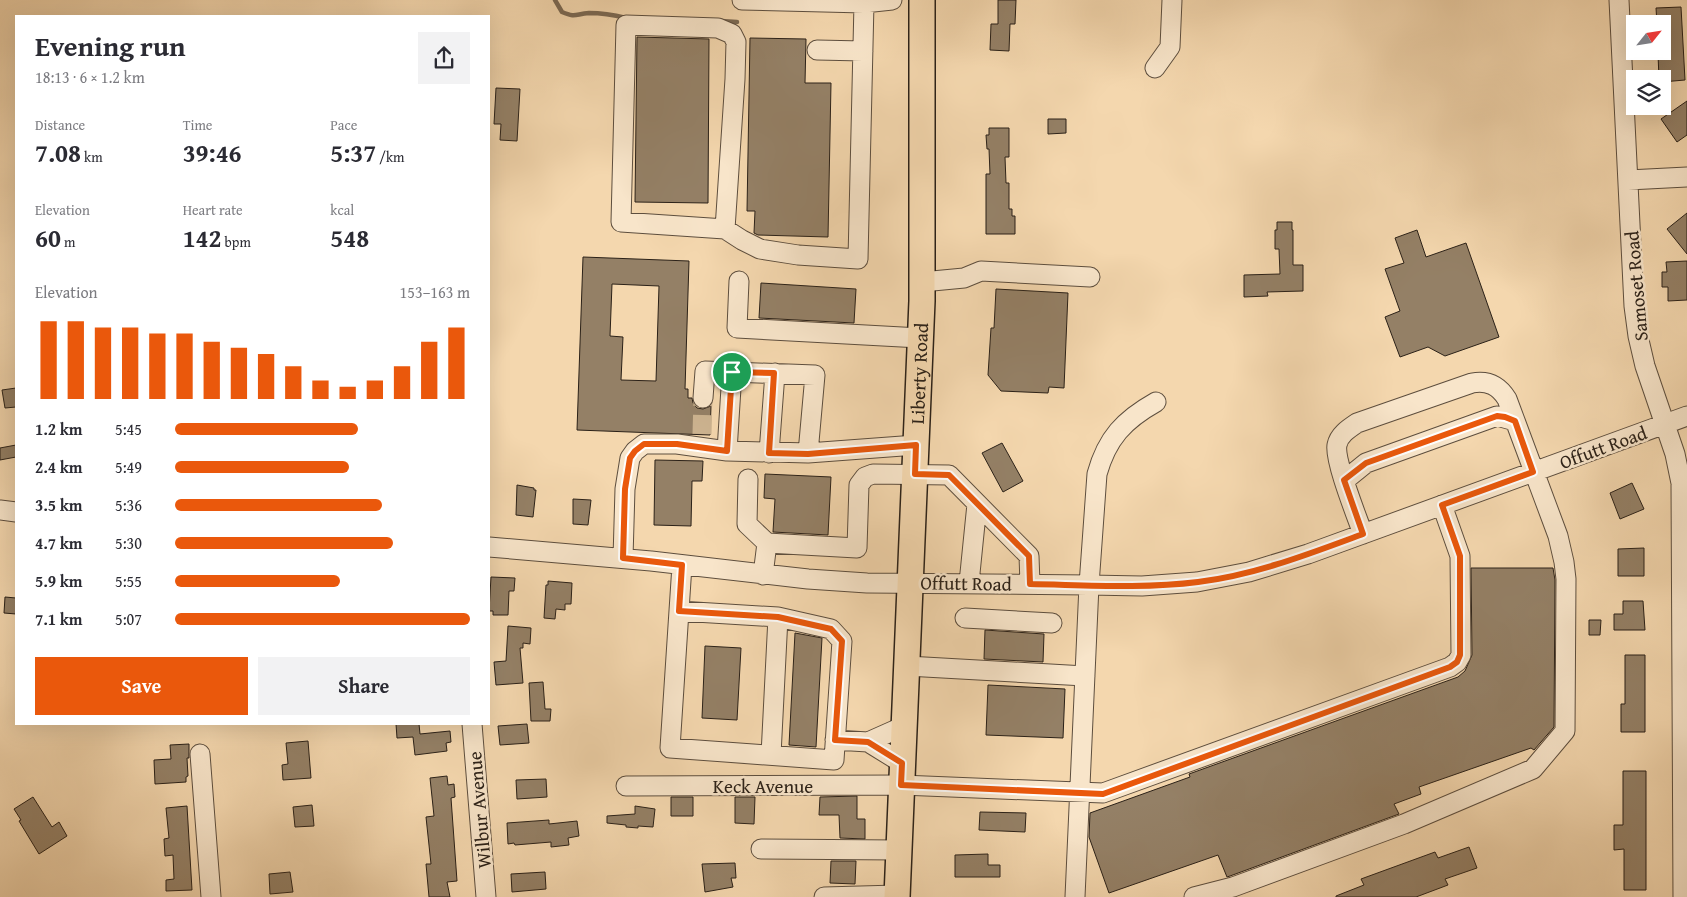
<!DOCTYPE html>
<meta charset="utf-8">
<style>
:root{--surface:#fff;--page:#f2f2f3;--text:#2b2b33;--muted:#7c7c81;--accent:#ea580c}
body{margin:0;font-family:"Gentium Book Plus",serif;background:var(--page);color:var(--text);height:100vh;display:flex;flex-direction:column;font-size:19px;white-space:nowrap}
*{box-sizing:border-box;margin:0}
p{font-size:16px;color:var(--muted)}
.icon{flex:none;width:28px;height:28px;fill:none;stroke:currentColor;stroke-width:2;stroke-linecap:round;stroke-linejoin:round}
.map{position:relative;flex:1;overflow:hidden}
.sheet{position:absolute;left:15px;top:15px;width:475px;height:710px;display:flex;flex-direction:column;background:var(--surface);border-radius:0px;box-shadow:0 5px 20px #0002}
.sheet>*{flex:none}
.needle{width:32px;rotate:60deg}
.controls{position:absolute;left:1626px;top:15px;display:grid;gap:10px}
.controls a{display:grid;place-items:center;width:45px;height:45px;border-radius:0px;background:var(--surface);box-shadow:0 5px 20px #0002;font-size:25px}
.pin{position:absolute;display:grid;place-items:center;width:42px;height:42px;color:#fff;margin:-21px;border:2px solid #fff;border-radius:50%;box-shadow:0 1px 5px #0007}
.round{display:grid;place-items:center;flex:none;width:52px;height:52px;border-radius:0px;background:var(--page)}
.summary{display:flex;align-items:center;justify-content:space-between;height:85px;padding:0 20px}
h1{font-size:28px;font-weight:700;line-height:38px}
.stats{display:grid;grid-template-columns:repeat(3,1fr);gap:8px;height:85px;padding:5px 20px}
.stats div{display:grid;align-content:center}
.stats b{font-size:25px;font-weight:700}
.stats small{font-size:14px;font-weight:400}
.stats p{font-size:14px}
.chart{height:140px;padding:10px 20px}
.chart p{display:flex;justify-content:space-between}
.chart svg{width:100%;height:90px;margin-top:5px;stroke:var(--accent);stroke-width:6}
.button{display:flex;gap:10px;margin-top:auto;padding:10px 20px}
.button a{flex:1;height:58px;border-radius:0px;background:var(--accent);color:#fff;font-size:20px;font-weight:700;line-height:58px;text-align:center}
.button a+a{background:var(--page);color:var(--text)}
ul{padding:0 20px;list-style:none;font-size:16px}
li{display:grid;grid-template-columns:80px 60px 1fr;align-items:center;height:38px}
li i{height:12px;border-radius:6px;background:var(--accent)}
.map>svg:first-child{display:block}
</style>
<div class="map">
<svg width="1687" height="897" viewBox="0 0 1687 897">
<rect width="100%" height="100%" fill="#f4d7ae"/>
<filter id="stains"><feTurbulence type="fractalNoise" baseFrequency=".004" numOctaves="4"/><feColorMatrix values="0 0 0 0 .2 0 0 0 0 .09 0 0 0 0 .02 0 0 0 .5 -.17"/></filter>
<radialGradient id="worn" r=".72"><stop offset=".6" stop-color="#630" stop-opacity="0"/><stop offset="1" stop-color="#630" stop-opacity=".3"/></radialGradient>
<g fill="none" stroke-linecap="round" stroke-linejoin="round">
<path stroke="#7b6953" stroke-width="4.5" d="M555 0 562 12C576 18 575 14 589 13 602 13 614 15 626 18
M721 21 737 22"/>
</g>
<path fill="#948066" stroke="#2b2118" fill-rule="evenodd" d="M998 0H1016L1015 24H1010L1009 51 990 50 991 24H998Z
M1681 7 1685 80 1662 82V79H1659L1658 54 1662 53V24H1657L1656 8Z
M637 37 709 39 708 203 635 202Z
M750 38 806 39 805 83H831L828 237 758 235 754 233 755 211H747Z
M496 88 520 89 517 141 500 140 501 124H494Z
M1687 101V135L1677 142 1661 119Z
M1048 119H1066V133L1048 134Z
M989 128H1009V157H1005L1006 183H1009V209H1012V216H1015V234H986V174H990L989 149H987L986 135H989Z
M1687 213V254L1667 229Z
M1277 222H1292V230H1293V265H1303V291L1267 292 1268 296 1244 297V275L1280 274 1279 249H1275V230H1277Z
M1417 230 1426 257 1466 243 1499 337 1445 356 1428 347 1400 357 1385 317 1400 311 1385 269 1404 263 1395 238Z
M583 257 689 261 685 389H688V398H692L693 403 697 408 703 409 711 406 710 435 577 430ZM612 284 659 286 656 381 621 380 623 337 610 336Z
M1687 261V300L1668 301V287H1662V272H1667L1666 262Z
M761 283 856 289 854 323 759 318Z
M996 289 1068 293 1064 388 1049 387 1048 393 1001 391 988 375 991 328H994Z
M16 388V407L5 408 2 390Z
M1002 443 1023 481 1003 492 982 453Z
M16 445V457L0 460V448Z
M655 460 703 461 702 481H692L691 526 654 525Z
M765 474 831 477 828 535 773 532 775 499 764 498Z
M1632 483 1644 509 1620 519 1610 493Z
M517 485 534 488V490H536L533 517 516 515Z
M573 499 591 500 588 525 573 524Z
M1644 548V576H1618V549Z
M1471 568H1553L1555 580 1554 727 1534 750 1531 748 1419 787 1421 794 1394 804 1399 814 1230 876 1227 877 1218 855 1109 893 1089 837 1090 813 1190 777 1189 774 1458 677 1465 671 1472 655Z
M491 577 515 578 514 591H509L508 615H493V611H489Z
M548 581 572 583 571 604H565V610L556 609 555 619 544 618 546 585H548Z
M5 597 16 598V614L4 613Z
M1623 601H1643L1645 630H1614V614H1623Z
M1589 620H1601L1600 635H1589Z
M508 626 531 628 530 644 523 643V648H520L523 683 496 685 494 662 506 661Z
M985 630 1044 634 1043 662 984 659Z
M795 633 822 638 816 747 789 745Z
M705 646 741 648 737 720 702 718Z
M1625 655H1645V732H1621V704H1625Z
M543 682 545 709H551L550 721H531L529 683Z
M988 685 1065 689 1063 738 986 735Z
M396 724H419L420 734 450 731 451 742 446 743 447 751 415 755 413 737 397 738Z
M527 724 529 743 500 745 498 726Z
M308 741 311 778 283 780 282 765 288 764 286 743Z
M189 744V758H187L188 776 186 777V782L155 784 154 760 171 759 170 745Z
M1623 771H1646V890H1624V849L1614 850V825H1623Z
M447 776 448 785 454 784 455 797 451 798 457 881 447 882 450 897H429L426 864H431L426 817 434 816 430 778Z
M546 779 547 797 517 799 516 780Z
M857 796V819H865V839L840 838 839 815H819L820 797Z
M33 797 52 827 59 822 67 836 39 854 19 821 21 820 14 809Z
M671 797H693V816H671Z
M735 797H755L754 824 735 823Z
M312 805 314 826 295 827 293 807Z
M187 806 192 890 166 891V880L174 879 173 855 165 856 164 839 169 838 166 808Z
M635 806 655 809 653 827 638 826V828L626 827V825L607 823V816L635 814Z
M980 812 1026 813 1025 832 979 830Z
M549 820V824L577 821 579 836 568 838 569 845 551 847V842L515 845 514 843 508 844 507 823Z
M1469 847 1477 868 1445 879 1448 885 1416 897H1336V896L1364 885 1361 879 1435 852 1438 858Z
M988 854V865H1000V877H955V855Z
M831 861H856L855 884 830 883Z
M735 863 736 878H731L733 887 705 892 702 864Z
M290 872 293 892 270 894 269 874Z
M545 872 546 889 512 892 511 874Z"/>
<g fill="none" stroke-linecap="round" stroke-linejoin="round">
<path stroke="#ccb390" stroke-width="19" stroke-dasharray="19 9" stroke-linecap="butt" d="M702 434 703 398"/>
<defs>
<path id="minor" d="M864 0V3L892 0
M1619 0 1634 306 1638 336 1645 366 1675 454 1681 483 1683 897
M817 50 863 51
M1155 68 1170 47 1172 0
M1628 180 1687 177
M725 229 735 79 736 42 732 34 718 28 626 25 621 222 725 229 742 240 760 249 798 255 858 259 864 3 742 0
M739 281 737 328 920 338
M922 282 964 278 981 271 1090 277
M703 398 705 371 732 372
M769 453 775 373
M808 453 815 375 732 372 727 451 808 453 916 445
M748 479 747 524 767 543
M1345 480 1366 463 1497 416 1515 421
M0 510 16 512
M489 547 651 561 808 579 867 583 1089 585 1142 586 1197 582 1249 572 1308 554 1687 416
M623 558 625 489 630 458 635 451 644 444H677L727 451
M763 575 767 543 857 548 859 485 865 477 873 474 949 475 1029 556 1030 584
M969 583 977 504
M679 611 778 617 831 629 842 641 834 760 670 748 682 565
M965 618 1052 623
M907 666 1085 676
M472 724 486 897
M835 740 868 742 902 763
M868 742 904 726
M200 754 211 897
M771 755 778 617
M626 786 901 785 1103 793 1450 667 1457 662 1461 655 1460 556 1442 505
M761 849 898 850
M824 897 897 895
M1075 897 1089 585 1097 474C1107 438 1124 420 1156 402
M1194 897 1233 887 1404 824 1533 769 1565 731 1566 579 1564 562 1558 536 1507 399C1499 386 1488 380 1472 383L1357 423C1348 429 1339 435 1337 445 1334 460 1357 517 1363 534"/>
<g id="major">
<path id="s1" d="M897 897 922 301V0"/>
</g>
</defs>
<use href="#minor" stroke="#5d4e3e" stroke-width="21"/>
<use href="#major" stroke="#2b2118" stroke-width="28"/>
<use href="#minor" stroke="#f8e5ca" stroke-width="19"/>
<use href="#major" stroke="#f4d7ae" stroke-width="25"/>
</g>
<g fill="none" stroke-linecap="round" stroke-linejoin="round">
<defs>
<path id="route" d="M732 372 774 373 769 453 808 454 916 445 915 474 949 475 1029 556 1030 584C1085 585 1143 589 1198 582 1255 575 1309 554 1363 534L1344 480 1366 463 1497 416 1505 417 1515 421 1533 472 1442 505 1460 556V655L1457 662 1450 667 1103 794 901 785 902 763 868 742 835 740 842 641 831 629 778 617 679 611 682 565 623 558 625 489 630 458 635 451 644 444H677L727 451Z"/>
</defs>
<use href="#route" stroke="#fff" stroke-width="10"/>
<use href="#route" stroke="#ea580c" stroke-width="6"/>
</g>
<g text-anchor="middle" stroke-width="5" stroke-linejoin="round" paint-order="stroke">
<g font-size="19" fill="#2b2118" stroke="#f8e5ca">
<text transform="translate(1636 286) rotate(-95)" y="7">Samoset Road</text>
<text dy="7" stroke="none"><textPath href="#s1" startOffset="524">Liberty Road</textPath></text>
<text transform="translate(1603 447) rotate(-20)" y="7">Offutt Road</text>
<text transform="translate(966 583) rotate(1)" y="7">Offutt Road</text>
<text x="763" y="793">Keck Avenue</text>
<text transform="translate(479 810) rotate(-95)" y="7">Wilbur Avenue</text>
</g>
</g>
<rect width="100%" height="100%" filter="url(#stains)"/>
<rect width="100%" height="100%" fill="url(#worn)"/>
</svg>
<div class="controls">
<a><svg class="needle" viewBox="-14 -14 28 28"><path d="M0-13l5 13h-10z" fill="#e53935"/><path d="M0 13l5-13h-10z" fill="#7c7c81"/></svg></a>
<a><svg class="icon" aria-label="layers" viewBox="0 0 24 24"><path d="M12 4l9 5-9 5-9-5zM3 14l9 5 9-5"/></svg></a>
</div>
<div class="pin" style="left:732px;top:372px;background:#1e9e55"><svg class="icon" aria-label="arrive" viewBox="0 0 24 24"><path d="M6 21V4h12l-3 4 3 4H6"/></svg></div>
<section class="sheet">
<div class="summary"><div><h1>Evening run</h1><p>18:13 · 6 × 1.2 km</p></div><a class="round"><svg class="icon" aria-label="share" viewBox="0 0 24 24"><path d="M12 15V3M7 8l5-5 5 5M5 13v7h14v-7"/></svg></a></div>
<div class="stats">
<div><p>Distance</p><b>7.08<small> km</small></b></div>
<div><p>Time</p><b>39:46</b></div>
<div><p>Pace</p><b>5:37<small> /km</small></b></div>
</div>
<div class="stats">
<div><p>Elevation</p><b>60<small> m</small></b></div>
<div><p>Heart rate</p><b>142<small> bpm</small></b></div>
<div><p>kcal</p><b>548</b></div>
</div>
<div class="chart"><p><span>Elevation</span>153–163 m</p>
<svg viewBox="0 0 160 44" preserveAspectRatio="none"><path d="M5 44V6M15 44V6M25 44V9M35 44V9M45 44V12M55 44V12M65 44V16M75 44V19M85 44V22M95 44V28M105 44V35M115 44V38M125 44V35M135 44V28M145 44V16M155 44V9"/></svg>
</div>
<ul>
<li><b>1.2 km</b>5:45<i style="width:62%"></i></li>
<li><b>2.4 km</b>5:49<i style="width:59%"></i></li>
<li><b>3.5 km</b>5:36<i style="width:70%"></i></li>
<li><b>4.7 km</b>5:30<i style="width:74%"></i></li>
<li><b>5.9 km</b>5:55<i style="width:56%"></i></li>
<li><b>7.1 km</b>5:07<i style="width:100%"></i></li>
</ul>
<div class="button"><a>Save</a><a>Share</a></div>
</section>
</div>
